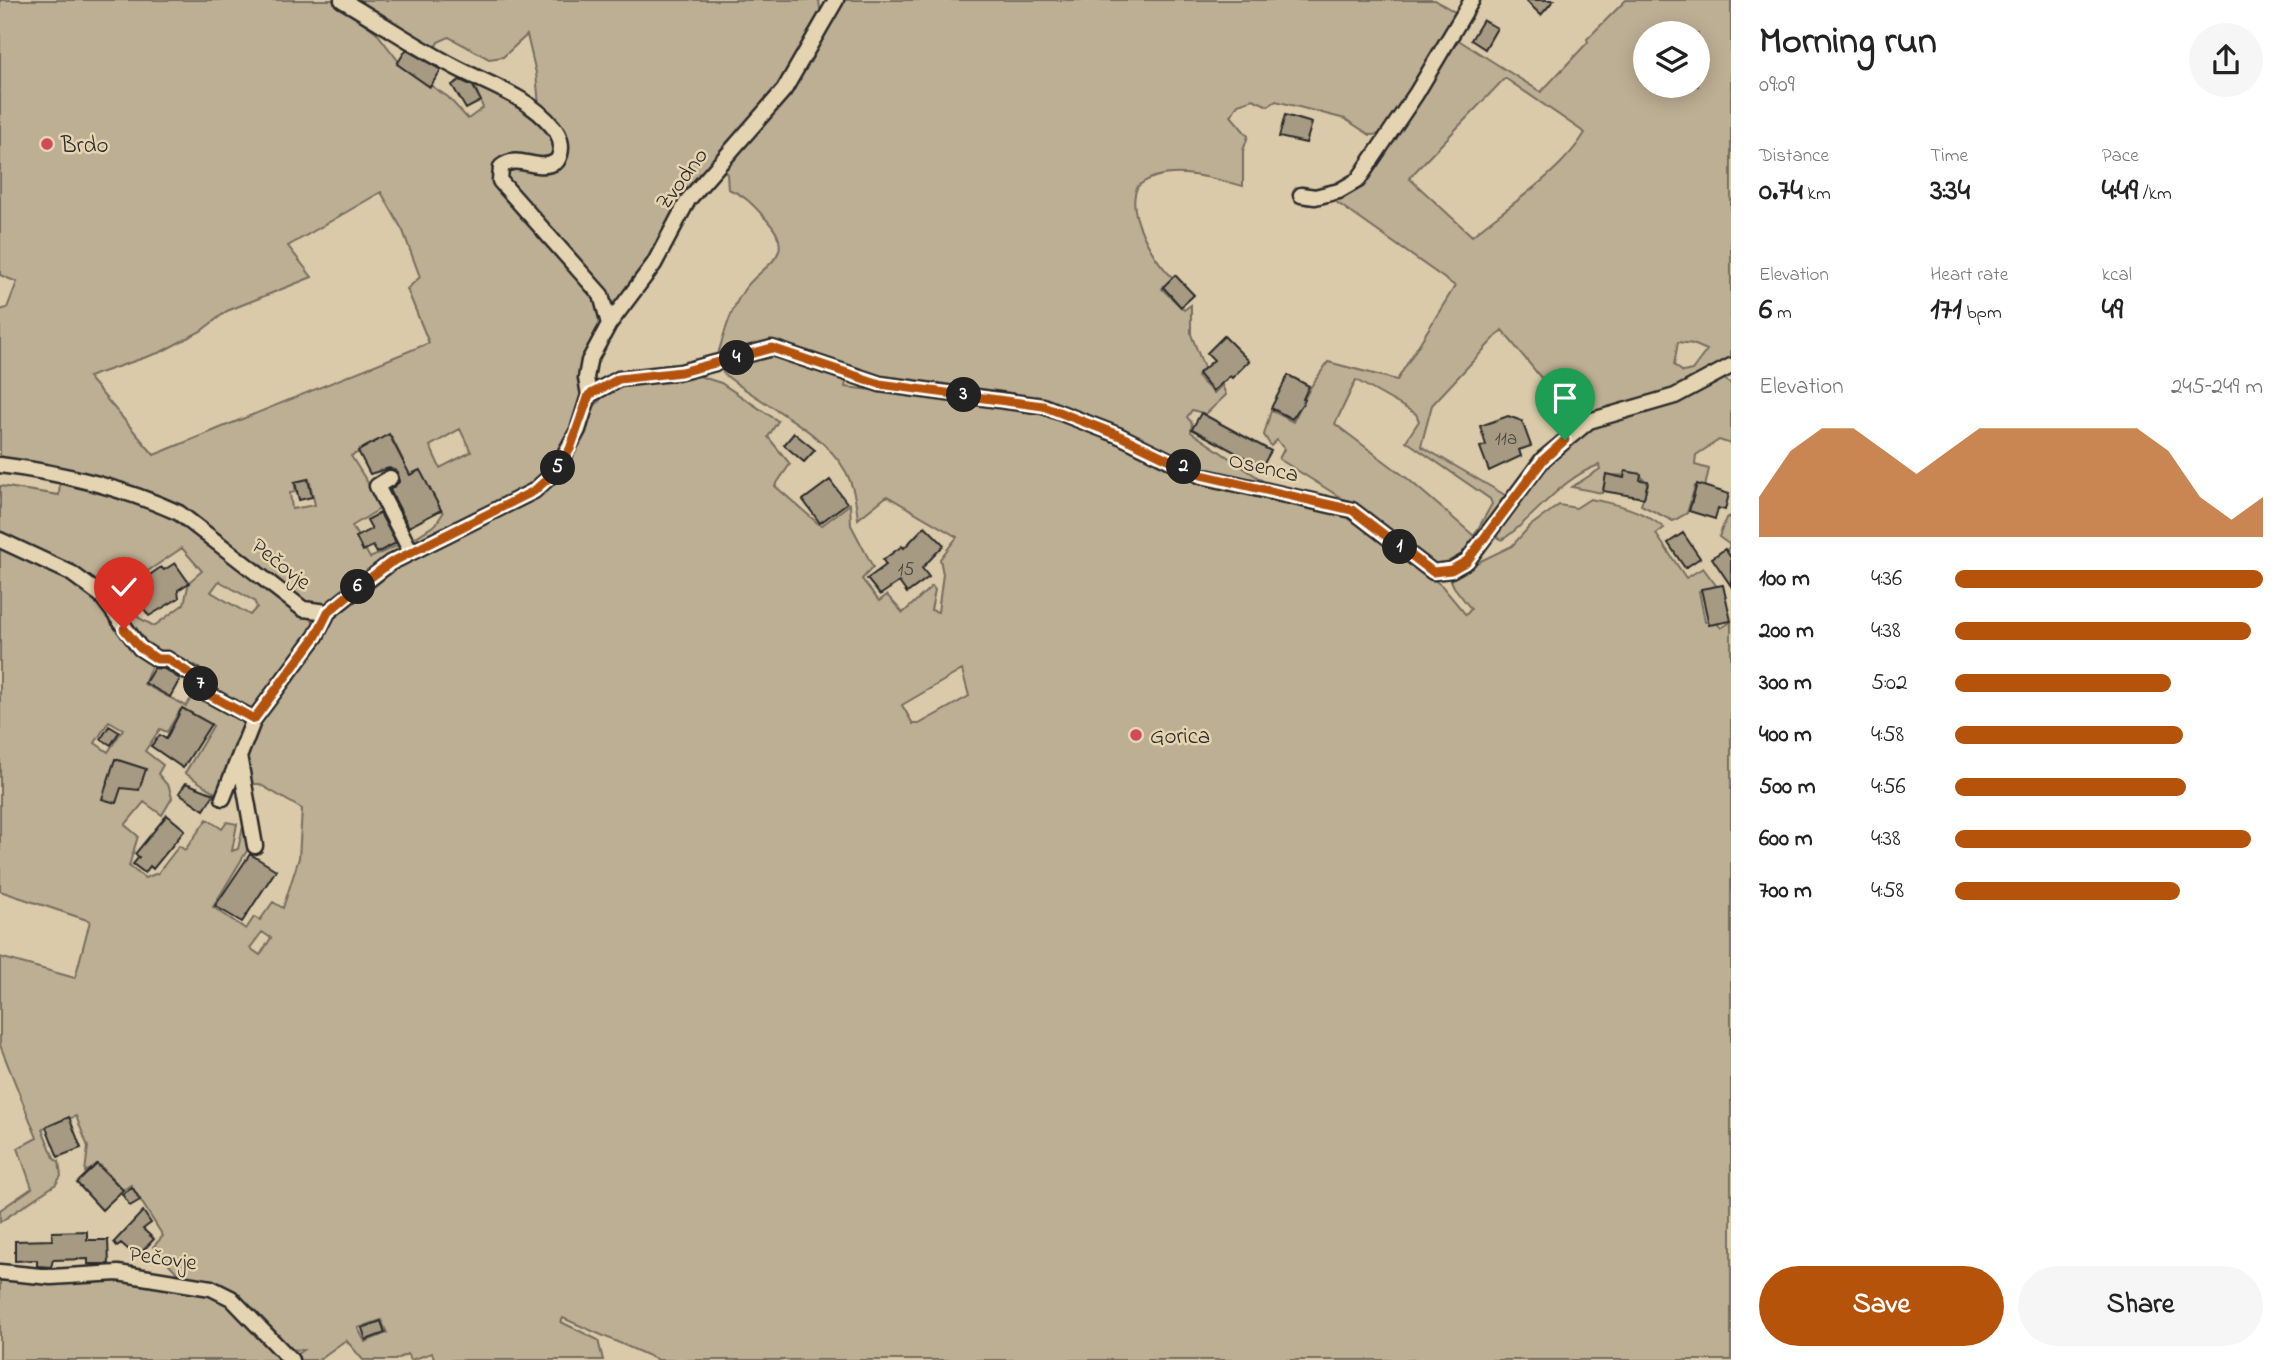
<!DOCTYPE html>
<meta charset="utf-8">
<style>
:root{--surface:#fff;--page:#f6f6f6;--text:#222;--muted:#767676;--accent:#b45309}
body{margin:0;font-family:"Indie Flower",sans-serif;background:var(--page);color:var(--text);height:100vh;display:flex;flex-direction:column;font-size:26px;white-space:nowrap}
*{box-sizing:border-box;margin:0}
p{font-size:23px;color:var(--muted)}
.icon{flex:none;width:38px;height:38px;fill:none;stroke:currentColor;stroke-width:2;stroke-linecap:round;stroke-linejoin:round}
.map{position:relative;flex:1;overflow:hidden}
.sheet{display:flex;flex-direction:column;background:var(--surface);width:560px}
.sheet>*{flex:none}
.tools{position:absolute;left:1633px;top:21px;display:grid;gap:14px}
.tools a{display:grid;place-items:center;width:77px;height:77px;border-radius:50%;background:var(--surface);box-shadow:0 4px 18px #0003;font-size:35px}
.pin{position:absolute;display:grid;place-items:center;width:60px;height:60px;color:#fff;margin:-72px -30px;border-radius:50% 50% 50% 0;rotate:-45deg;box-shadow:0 0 7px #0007}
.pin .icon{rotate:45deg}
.km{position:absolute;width:35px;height:35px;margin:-18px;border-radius:50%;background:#222;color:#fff;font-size:19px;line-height:35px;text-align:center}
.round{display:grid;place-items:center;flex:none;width:74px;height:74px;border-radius:37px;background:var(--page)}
.headline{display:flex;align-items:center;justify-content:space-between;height:119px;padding:0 28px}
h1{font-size:38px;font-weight:800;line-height:52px}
.stats{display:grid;grid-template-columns:repeat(3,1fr);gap:10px;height:119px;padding:7px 28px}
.stats div{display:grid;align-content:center}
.stats b{font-size:30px;font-weight:800}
.stats small{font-size:19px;font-weight:400}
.stats p{font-size:19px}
.chart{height:196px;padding:14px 28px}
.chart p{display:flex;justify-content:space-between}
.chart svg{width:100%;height:126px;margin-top:7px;fill:var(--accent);opacity:.7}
.action{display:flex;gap:14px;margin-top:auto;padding:14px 28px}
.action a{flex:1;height:80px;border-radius:42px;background:var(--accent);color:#fff;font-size:28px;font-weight:800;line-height:80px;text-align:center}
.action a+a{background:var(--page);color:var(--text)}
ul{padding:0 28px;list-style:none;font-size:23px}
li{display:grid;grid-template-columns:112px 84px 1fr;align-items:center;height:52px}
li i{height:18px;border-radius:9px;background:var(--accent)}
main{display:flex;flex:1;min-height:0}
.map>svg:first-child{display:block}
</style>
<main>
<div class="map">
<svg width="1731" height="1360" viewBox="0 0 1731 1360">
<rect width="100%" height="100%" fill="#dacaa9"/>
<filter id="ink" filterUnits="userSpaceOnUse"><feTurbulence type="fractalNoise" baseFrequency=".0143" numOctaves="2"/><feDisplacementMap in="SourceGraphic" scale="14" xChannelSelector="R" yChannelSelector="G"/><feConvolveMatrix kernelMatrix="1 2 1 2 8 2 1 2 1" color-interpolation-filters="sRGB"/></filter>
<g filter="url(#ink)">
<path fill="#bdaf94" stroke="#746d60" stroke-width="2" fill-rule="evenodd" d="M0 0H333L376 32 403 67 448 97 468 119 483 108 472 78C494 90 582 131 548 162L497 164 492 175 496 185 600 299 604 320 575 430 555 465 527 491 420 541 413 539 436 524 443 513 419 470 395 481 388 469 403 460 391 436 351 456 383 507 352 526 370 558 398 545 399 550 330 605 305 606 173 504 0 461V310L7 308 17 282 0 275ZM381 192 403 231 420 277 407 289 429 343 154 455 88 377 161 352 201 331 227 311 312 277 288 246ZM460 429 471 452 440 468 430 446ZM309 479 315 505 292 509 290 493 296 492 294 482Z
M349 0H819L821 17 799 59 660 244 610 316 513 192 505 175 513 166 542 172 554 170 563 160 539 106 536 73 527 35 503 57 489 59 449 37 438 42 434 50Z
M838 0H1435L1458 14 1387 134 1370 135 1345 119 1276 101 1268 106 1253 99 1238 104 1231 116 1248 136 1243 151V186C1211 178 1167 163 1138 186 1124 212 1154 260 1173 278L1162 289 1184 310 1191 305V334L1204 368 1197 377 1214 393 1222 385 1226 395 1206 414 1192 410 1187 417 1192 423 1191 432 1272 487 1338 510 1381 537 1442 586 1466 615 1471 609 1454 587 1449 576 1512 546 1530 526 1559 505 1576 508 1590 499C1617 504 1643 510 1664 528L1656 534 1686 578 1703 568 1718 588 1699 591 1705 622 1715 621 1721 628 1731 622V1360H658L563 1318 561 1322 598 1340 603 1360H435L432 1353 411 1360 407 1354 395 1360H363L346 1340 318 1360H297L294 1356 303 1350 288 1349 256 1317 183 1279 153 1247 163 1236 131 1185 123 1190 100 1165 85 1172 88 1147 76 1116 42 1129 55 1160 59 1161 61 1176 56 1184 0 1222V1210L32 1188 18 1148 37 1138 0 1045V957L75 978 90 921 0 891V544L47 566 96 596 152 664 144 684 186 706 196 691 246 721 217 794 185 773 213 726 180 710 167 732 160 729 145 751 163 765 158 774 169 787 172 798 162 815 144 802 125 825 138 836 129 866 145 878 158 873 179 846 185 850 207 819 222 829 227 822 237 824 232 851 238 849 244 822 248 849 213 907 246 929 254 917 260 920 273 902 283 908 299 858 302 809 259 784H246L244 759 256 724 333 617 393 565 545 488 591 410 607 392 626 382 645 379 699 376 721 383 778 421 768 437 790 464 775 486 821 526 850 504 851 525 873 567 862 579 879 601 887 595 903 613 932 586 935 590 931 610 938 612 943 574 940 559 957 537 887 496 858 519C856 503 854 487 846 472 823 429 759 404 723 373L722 367 747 355 740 348 718 354C724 334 730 312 742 293 758 265 802 258 766 219 754 206 745 195 728 189L727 174 720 166 785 95ZM847 377 921 395 845 387ZM962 670 969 696 919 724H913L902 705ZM109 721 123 729 108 752 95 743ZM262 932 271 938 260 955 250 948ZM381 1320 387 1333 365 1342 358 1328Z
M1626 0H1731V360L1670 393 1577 422 1502 330 1432 405 1421 446 1510 498 1461 560 1437 567 1426 563 1375 519 1279 459 1284 449 1277 440 1271 446 1264 435 1271 410 1293 422 1310 388 1328 362 1397 380 1455 286 1332 199 1354 189 1452 36 1541 92 1588 42 1587 39ZM1645 33H1698V86H1645ZM1505 78 1585 133C1560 174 1509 205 1472 236L1409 178ZM1678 342 1693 344 1707 350 1692 370 1683 372 1674 365ZM1356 380 1416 414 1419 421 1406 441 1490 499 1492 504 1474 536 1408 479 1335 424Z
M1722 377 1731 384V444L1719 440 1696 455 1695 465 1709 469 1705 487 1695 486 1687 513 1673 521 1641 505 1648 484 1641 476 1607 475 1602 493 1572 487 1600 469 1599 465C1560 478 1535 518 1502 540L1496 536 1519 501 1580 429Z
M60 479C97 488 134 497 167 515 221 543 263 591 315 622V632L257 705 250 709 209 692 216 681 195 665 186 669 142 647 122 615 131 605 139 618 154 626 184 604 189 582 202 571 182 548 136 579 112 601 0 536V486L59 495ZM219 581 254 601 257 607 250 615 211 592Z
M1731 516V556L1726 552 1730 545 1719 537 1726 518Z
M0 1279 48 1284 121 1279 199 1291 227 1301 286 1360H0Z"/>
<path fill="#a69a83" stroke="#2b2b2b" stroke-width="2" d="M1525 0H1554L1541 15Z
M1483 20 1497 28 1485 49 1471 40Z
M406 50 441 70 430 87 397 64Z
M460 80 473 86 481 101 466 109 452 85Z
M1285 115 1312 123 1306 143 1279 137Z
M1175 275 1194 295 1181 307 1163 287Z
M1224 336 1249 361 1232 378 1230 376 1213 391 1198 374 1214 360 1207 353Z
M1288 375 1309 386 1303 399 1305 400 1292 419 1271 408Z
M1201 413 1271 451 1262 467 1192 429Z
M1508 416 1522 421 1531 446 1519 450 1521 456 1489 471 1480 447 1486 445 1480 426Z
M794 433 815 450 804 462 784 445Z
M389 434 410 475 420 470 441 510 409 527 390 490 399 482 398 472 389 468 370 474 358 451Z
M1625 471 1641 474 1640 480 1648 481 1644 498 1603 491 1606 474 1624 478Z
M308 479 312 497 299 500 295 482Z
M830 480 847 503 820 523 803 500Z
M1697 484 1729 494 1725 510 1718 508 1715 519 1689 511Z
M380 513 396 543 377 553 373 546 363 551 356 537 372 529 367 520Z
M925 526 944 545 922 568 929 577 907 593 899 582 880 595 867 579 886 565 883 560 902 546 904 548Z
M1683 533 1700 558 1685 568 1668 543Z
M1725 549 1731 558V586L1712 558Z
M175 563 189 583 178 590 179 598 149 616 130 589 161 567 164 570Z
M1723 585 1731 621 1709 625 1701 589Z
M154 668 164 669 180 679 170 697 145 683Z
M182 708 211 724 183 768 151 746 160 735 166 739Z
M109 726 119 732 111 745 101 739Z
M115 759 146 769 139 790 121 788 116 803 102 799Z
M186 783 214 794 204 810 179 793Z
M167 815 185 830 153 869 150 866 145 873 133 864 139 857 135 854Z
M250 854 276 870 242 922 215 906Z
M69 1117 81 1148 58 1157 46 1127Z
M97 1164 123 1190 102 1210 77 1183Z
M132 1187 140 1200 130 1206 122 1194Z
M143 1211 151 1223 143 1229 154 1239 137 1257 121 1243 117 1246 114 1242Z
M87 1231V1240H108L109 1264H88V1259L53 1260 51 1267 37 1266V1260L15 1261V1241L52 1240V1232Z
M381 1321 385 1333 366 1340 362 1328Z"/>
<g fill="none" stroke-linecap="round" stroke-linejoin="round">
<defs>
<path id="minor" d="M342 0C380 22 418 48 457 68 490 85 529 97 553 127 561 136 564 150 557 161 537 174 519 152 501 167L500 181 601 295 609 324
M1301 195 1315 197 1339 191 1358 180 1416 94 1472 0
M589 395 619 379 681 372 772 348 880 384 1043 406 1118 435 1201 476 1352 510 1433 572 1451 570 1467 561 1543 459 1589 421 1675 396 1731 366
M0 465C63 473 122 487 179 513L303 609 328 612 390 563 534 491 555 472 578 430 589 395 586 378 589 361 609 324 654 264 688 200 784 90 836 0
M390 478 377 486 411 552
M0 540 71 573 101 595 140 648 157 659H167L197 678 204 692 254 719
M240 761 255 846
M223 798 254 719 316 636 328 612
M0 1272 51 1277 118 1273 211 1288 231 1298 291 1360"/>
</defs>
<use href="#minor" stroke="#2b2b2b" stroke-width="19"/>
<use href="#minor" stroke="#e5d4b1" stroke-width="14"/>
</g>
</g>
<g fill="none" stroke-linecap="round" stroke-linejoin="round" filter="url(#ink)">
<defs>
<path id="route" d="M124 629 140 648 157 659H167L197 678 204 692 254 719 316 636 328 612 358 587 390 563 534 491 555 472 570 449 589 395 619 379 681 372 772 348 880 384 1043 406 1118 435 1201 475 1352 510 1433 572 1451 570 1467 561 1543 460 1565 440"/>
</defs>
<use href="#route" stroke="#fff" stroke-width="14"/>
<use href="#route" stroke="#b45309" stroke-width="9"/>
</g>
<g fill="#d1495b" stroke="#e5d4b1" stroke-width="2.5">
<circle cx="47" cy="144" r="7"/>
<circle cx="1136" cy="735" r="7"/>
</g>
<g text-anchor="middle" stroke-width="5" stroke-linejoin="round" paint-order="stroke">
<g font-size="19" fill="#4a4741">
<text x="1506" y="444">11a</text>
<text x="906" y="575">15</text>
</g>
<g font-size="23" fill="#2b2b2b" stroke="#e5d4b1" text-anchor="start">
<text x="61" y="152">Brdo</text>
<text x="1150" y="743">Gorica</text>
</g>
<g font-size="23" fill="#2b2b2b" stroke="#e5d4b1">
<text transform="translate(681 178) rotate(-53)" y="8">Zvodno</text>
<text transform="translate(1264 466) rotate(13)" y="8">Osenca</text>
<text transform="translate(282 563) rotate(38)" y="8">Pečovje</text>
<text transform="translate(163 1257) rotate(8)" y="8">Pečovje</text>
</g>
</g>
</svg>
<div class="tools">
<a><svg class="icon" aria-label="layers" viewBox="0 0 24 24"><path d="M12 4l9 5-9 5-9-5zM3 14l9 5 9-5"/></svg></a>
</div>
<div class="pin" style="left:1565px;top:440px;background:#1e9e55"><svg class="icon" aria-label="arrive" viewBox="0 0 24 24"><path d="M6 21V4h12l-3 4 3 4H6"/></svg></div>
<div class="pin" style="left:124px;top:629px;background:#d93025"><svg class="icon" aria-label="check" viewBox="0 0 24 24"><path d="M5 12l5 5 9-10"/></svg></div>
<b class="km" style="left:1400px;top:547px">1</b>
<b class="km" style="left:1184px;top:467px">2</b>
<b class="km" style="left:964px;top:395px">3</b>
<b class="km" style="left:737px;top:358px">4</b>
<b class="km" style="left:558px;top:468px">5</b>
<b class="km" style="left:358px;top:587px">6</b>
<b class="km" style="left:201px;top:684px">7</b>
</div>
<section class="sheet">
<div class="headline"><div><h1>Morning run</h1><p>09:09</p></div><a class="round"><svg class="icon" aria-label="share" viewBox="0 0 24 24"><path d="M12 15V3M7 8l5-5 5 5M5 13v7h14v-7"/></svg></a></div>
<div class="stats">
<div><p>Distance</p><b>0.74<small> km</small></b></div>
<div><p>Time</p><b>3:34</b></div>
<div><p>Pace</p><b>4:49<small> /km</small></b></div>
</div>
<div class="stats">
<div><p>Elevation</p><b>6<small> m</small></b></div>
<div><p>Heart rate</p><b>171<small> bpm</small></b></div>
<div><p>kcal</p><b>49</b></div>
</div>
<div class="chart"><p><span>Elevation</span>245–249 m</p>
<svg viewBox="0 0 160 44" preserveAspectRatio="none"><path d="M0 44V30L10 14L20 6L30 6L40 14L50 22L60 14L70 6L80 6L90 6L100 6L110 6L120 6L130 14L140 30L150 38L160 30V44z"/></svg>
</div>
<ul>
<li><b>100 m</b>4:36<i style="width:100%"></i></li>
<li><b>200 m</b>4:38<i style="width:96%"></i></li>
<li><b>300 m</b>5:02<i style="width:70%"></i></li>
<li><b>400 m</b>4:58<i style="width:74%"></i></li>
<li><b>500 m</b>4:56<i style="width:75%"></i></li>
<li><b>600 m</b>4:38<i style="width:96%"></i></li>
<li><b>700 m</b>4:58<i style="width:73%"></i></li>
</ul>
<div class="action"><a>Save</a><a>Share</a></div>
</section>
</main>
